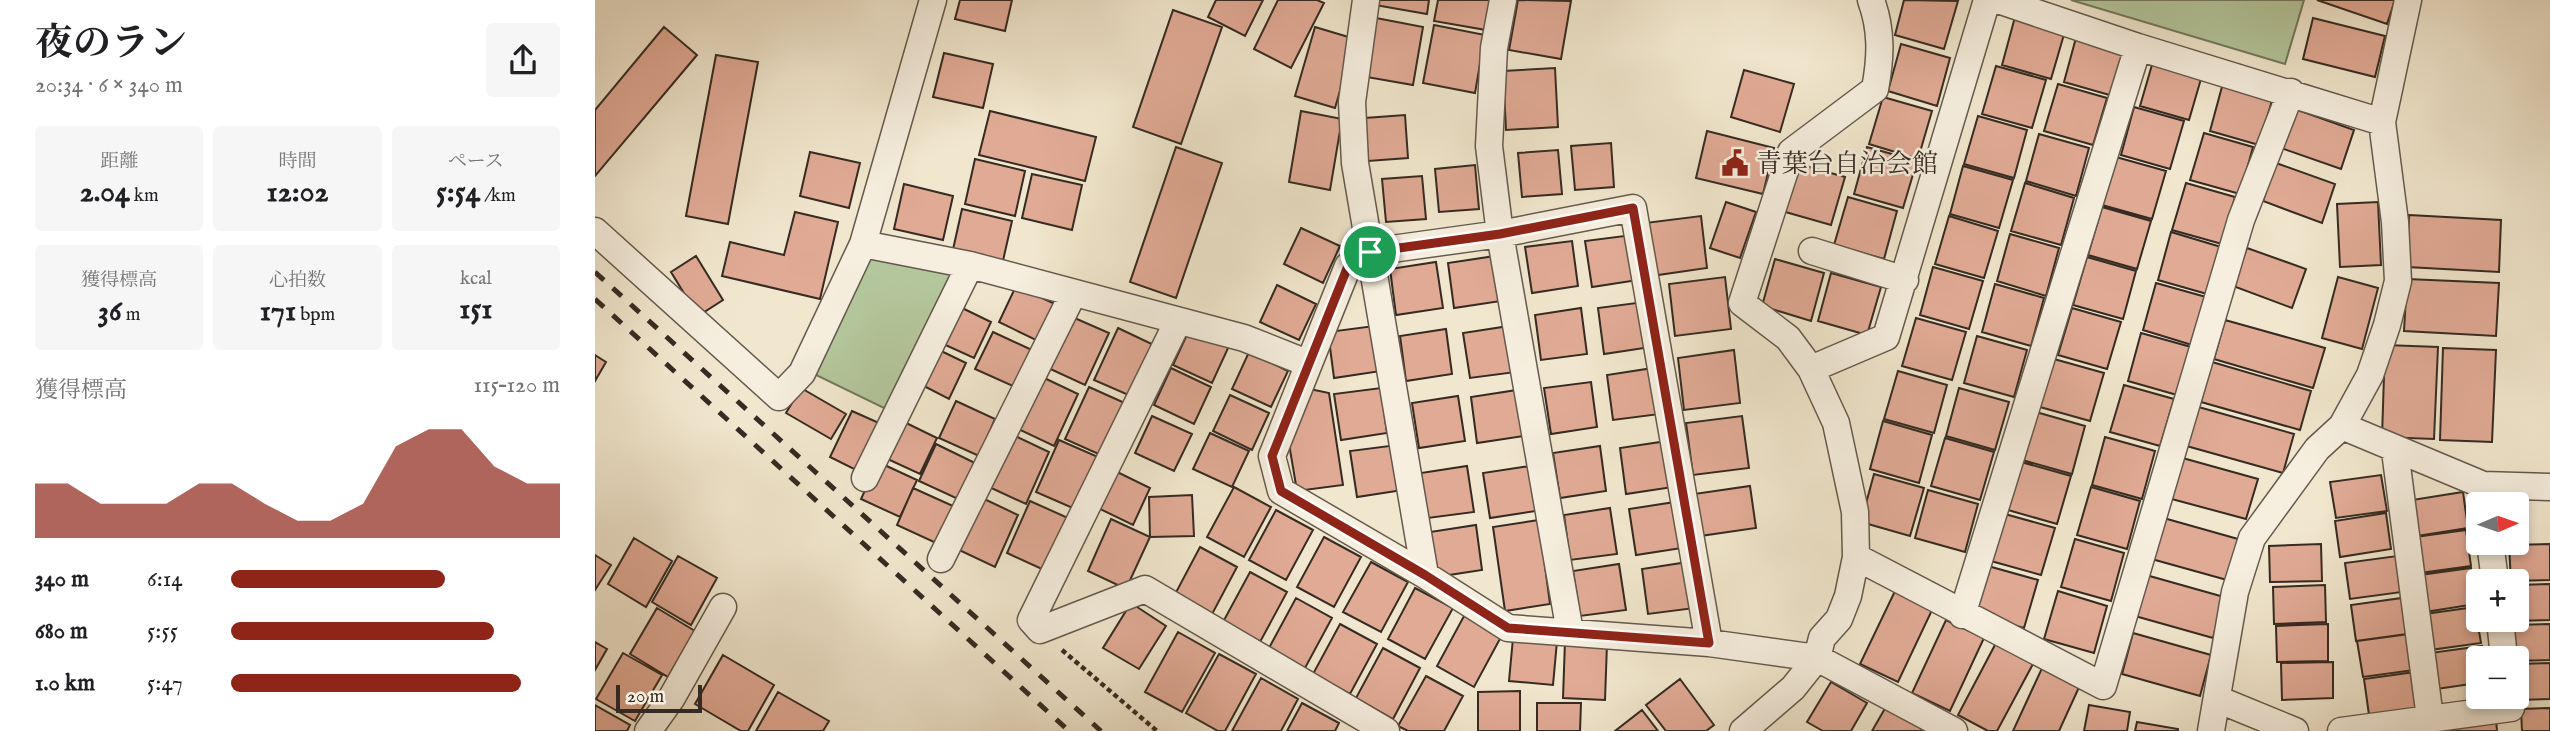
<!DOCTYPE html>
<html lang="ja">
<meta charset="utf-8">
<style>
:root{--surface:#fff;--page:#f6f6f6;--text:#202124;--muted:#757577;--accent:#8f2418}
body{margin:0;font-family:"IM FELL English","Noto Serif JP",serif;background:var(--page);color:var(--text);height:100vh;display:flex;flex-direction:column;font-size:26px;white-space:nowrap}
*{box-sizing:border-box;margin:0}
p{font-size:23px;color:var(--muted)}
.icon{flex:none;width:38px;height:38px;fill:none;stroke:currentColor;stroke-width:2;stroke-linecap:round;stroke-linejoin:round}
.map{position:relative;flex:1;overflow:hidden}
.details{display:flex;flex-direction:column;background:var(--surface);width:595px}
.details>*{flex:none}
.needle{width:46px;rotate:88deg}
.controls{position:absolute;left:1871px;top:492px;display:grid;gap:14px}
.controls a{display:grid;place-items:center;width:63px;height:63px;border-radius:7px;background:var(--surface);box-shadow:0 4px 10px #0003;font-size:35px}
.scale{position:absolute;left:21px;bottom:18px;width:86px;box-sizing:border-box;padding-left:7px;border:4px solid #352b22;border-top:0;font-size:19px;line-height:24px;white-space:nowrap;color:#352b22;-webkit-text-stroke:5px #f6efdf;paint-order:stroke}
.pin{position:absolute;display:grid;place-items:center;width:60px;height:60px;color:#fff;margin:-30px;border:4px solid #fff;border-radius:50%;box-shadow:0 2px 7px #0007}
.round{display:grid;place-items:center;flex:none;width:74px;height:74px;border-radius:7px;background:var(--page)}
.head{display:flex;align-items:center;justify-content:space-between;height:119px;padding:0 35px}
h1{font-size:38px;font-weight:700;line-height:52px}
.stats{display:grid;grid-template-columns:repeat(3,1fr);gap:10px;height:119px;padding:7px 35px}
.stats div{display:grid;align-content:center;border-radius:7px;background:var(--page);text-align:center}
.stats b{font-size:30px;font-weight:700}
.stats small{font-size:19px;font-weight:400}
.stats p{font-size:19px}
.chart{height:196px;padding:14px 35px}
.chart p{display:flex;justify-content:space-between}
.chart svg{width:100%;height:126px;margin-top:7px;fill:var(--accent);opacity:.7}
ul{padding:0 35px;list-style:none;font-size:23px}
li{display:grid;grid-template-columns:112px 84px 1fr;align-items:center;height:52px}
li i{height:18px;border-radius:9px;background:var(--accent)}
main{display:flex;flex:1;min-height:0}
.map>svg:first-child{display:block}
</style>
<main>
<section class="details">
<div class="head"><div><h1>夜のラン</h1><p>20:34 · 6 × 340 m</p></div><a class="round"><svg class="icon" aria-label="share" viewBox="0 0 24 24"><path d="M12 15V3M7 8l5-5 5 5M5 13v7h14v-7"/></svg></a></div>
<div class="stats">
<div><p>距離</p><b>2.04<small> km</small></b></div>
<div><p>時間</p><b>12:02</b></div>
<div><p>ペース</p><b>5:54<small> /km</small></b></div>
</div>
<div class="stats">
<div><p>獲得標高</p><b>36<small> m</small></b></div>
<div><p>心拍数</p><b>171<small> bpm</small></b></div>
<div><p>kcal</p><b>151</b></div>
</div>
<div class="chart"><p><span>獲得標高</span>115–120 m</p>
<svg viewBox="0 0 160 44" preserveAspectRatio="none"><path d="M0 44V25L10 25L20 32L30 32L40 32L50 25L60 25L70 32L80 38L90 38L100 32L110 12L120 6L130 6L140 19L150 25L160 25V44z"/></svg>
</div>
<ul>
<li><b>340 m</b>6:14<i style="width:65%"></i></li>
<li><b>680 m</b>5:55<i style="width:80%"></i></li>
<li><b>1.0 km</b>5:47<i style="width:88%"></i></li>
</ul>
</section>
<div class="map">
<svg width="1955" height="731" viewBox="0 0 1955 731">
<rect width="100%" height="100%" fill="#f1e7ce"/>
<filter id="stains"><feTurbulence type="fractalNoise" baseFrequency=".00286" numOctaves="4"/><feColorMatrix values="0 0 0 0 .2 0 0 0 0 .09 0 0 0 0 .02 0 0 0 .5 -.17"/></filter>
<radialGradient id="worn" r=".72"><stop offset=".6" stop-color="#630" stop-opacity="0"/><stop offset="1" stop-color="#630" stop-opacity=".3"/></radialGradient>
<path fill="#b4c79c" stroke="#74795f" stroke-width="2" d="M1476 0H1709L1690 64Z
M271 251 364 271 293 410 217 373Z"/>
<path fill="#e1aa95" stroke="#352b22" stroke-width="2" d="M365 0H417L410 31 360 19Z
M621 0H668L650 36 613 17Z
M683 0H722L729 3 696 68 659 49Z
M781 0H834L832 14 780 5Z
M843 0H896L891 30 839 21Z
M923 0 976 1 966 59 914 50Z
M1309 0 1363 1 1349 49 1300 35Z
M1722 0H1800L1792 24Z
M578 10 627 27 586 144 538 127Z
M776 17 828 27 818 85 766 76Z
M1420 17 1470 31 1456 79 1407 65Z
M1718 18 1790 36 1780 77 1708 59Z
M839 25 890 35 880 93 828 83Z
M69 27 102 55 0 176V110Z
M720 27 760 39 740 108 700 96Z
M1482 34 1531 48 1518 96 1469 82Z
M1306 44 1355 58 1342 106 1293 91Z
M349 53 398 64 388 108 338 97Z
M121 55 163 62 133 224 91 216Z
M1559 58 1608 72 1594 120 1545 106Z
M1401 66 1451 80 1437 128 1387 114Z
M960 68 963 127 911 130 908 71Z
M1149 70 1199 84 1185 132 1136 117Z
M1628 83 1678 97 1664 145 1615 131Z
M1463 84 1512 98 1498 145 1449 131Z
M1288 97 1337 111 1323 159 1274 144Z
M1539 107 1589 121 1575 169 1526 155Z
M1700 109 1759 130 1746 169 1686 148Z
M395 111 501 137 490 181 384 155Z
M706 111 747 119 735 190 694 182Z
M810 115 813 158 773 161 770 118Z
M1383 116 1432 130 1419 178 1369 164Z
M1112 131 1179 148 1168 194 1101 178Z
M1609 133 1658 147 1645 194 1595 180Z
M1444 134 1494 148 1481 196 1431 181Z
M1016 143 1019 187 980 190 976 146Z
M581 147 627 163 581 298 535 282Z
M1272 147 1322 161 1308 208 1259 194Z
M963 150 967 194 927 197 923 153Z
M215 152 265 163 254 208 205 196Z
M1521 157 1571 171 1557 219 1507 205Z
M380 159 430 171 420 216 370 204Z
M1200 163 1250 177 1236 225 1187 211Z
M1681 163 1740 184 1727 223 1668 201Z
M880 165 884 209 844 212 840 169Z
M1368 166 1418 180 1404 228 1355 214Z
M437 174 487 185 477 230 427 218Z
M827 176 831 219 791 222 787 179Z
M1430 183 1479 198 1466 245 1416 231Z
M1591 183 1640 197 1627 244 1577 230Z
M309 184 358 196 348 240 299 229Z
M1253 197 1302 211 1289 259 1239 245Z
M1131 202 1161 212 1145 258 1115 248Z
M1783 202 1786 265 1745 267 1742 204Z
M1507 207 1556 221 1542 269 1493 255Z
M367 209 417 221 407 265 357 254Z
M200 212 243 222 225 299 127 276 135 242 189 255Z
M1814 215 1906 220 1904 272 1812 267Z
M1106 216 1112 268 1056 276 1050 223Z
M1354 216 1403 231 1389 278 1340 264Z
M706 228 745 246 728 283 689 264Z
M1576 232 1626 247 1612 294 1563 280Z
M1415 234 1464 248 1451 296 1402 281Z
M1037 235 1043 280 997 287 990 241Z
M977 241 983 286 937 293 930 247Z
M1652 248 1711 269 1697 308 1638 286Z
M101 256 128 300 103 316 76 272Z
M900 256 906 301 859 308 853 263Z
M1492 257 1541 271 1528 319 1478 305Z
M1180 259 1229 273 1216 321 1167 306Z
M841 262 848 308 801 315 795 269Z
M1338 267 1388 281 1374 329 1325 315Z
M1236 273 1286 287 1272 335 1223 321Z
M1130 277 1136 329 1080 336 1074 284Z
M1743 277 1783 288 1767 349 1727 338Z
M1812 279 1904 283 1901 336 1809 331Z
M1561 283 1611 297 1597 345 1548 330Z
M1400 284 1449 298 1436 346 1387 332Z
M682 285 721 304 704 340 665 322Z
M421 286 460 304 443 341 404 322Z
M1049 302 1056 347 1009 354 1003 308Z
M363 306 396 322 379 358 346 343Z
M986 308 992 354 946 360 940 315Z
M1477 308 1526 322 1512 369 1463 355Z
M475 316 514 333 490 385 451 367Z
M1321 318 1371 332 1357 380 1307 366Z
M1630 320 1730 348 1718 388 1619 359Z
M779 326 786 371 739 378 733 332Z
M914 326 921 372 875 378 868 333Z
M523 328 561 346 538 397 499 380Z
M595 328 634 346 617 383 578 365Z
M851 329 857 374 811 381 805 336Z
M398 332 437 350 420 387 380 369Z
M1546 333 1596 347 1582 395 1533 381Z
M1382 336 1432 350 1419 397 1369 383Z
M1790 345 1843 347 1839 439 1787 437Z
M340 348 371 363 354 399 323 383Z
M1848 348 1901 350 1897 442 1845 440Z
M1139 350 1145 403 1089 410 1083 358Z
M654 352 693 371 676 407 637 389Z
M0 355 11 362 0 381Z
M1459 359 1509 373 1495 421 1445 407Z
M1617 362 1716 391 1705 430 1606 402Z
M576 368 616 387 599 424 559 405Z
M1058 368 1065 414 1018 420 1012 375Z
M1303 371 1352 385 1339 433 1289 419Z
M445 376 483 394 459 446 421 428Z
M996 382 1002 427 956 434 949 388Z
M1529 385 1579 399 1565 446 1515 432Z
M494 387 532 404 508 456 470 439Z
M206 388 251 414 236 439 191 413Z
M710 388 734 393 748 485 702 491 693 438Z
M786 388 792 433 746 440 739 394Z
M1364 388 1414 402 1400 450 1351 436Z
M922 390 929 436 882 443 876 397Z
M635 395 674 413 657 450 618 431Z
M863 396 870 441 824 448 817 403Z
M361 401 400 419 384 456 344 438Z
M1600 406 1699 434 1688 473 1588 445Z
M257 411 284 423 261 470 235 457Z
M1441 412 1490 426 1477 474 1427 460Z
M557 416 597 434 579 471 540 453Z
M1147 416 1154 468 1098 475 1091 423Z
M303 419 342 438 325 474 286 456Z
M1288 421 1337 435 1324 483 1275 469Z
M615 433 654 451 637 487 598 469Z
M416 434 454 452 431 504 392 486Z
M1510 437 1560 451 1547 499 1497 485Z
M1350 438 1399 452 1385 500 1336 486Z
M464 440 503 457 480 509 441 492Z
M1072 441 1078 487 1031 494 1025 448Z
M341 444 380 463 363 499 324 481Z
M802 445 808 490 762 497 755 451Z
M1005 446 1011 491 965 498 958 453Z
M1584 457 1663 479 1651 519 1573 498Z
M283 462 322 480 305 517 266 499Z
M1426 462 1476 476 1462 524 1413 510Z
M872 466 879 512 833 518 826 473Z
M935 466 941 511 895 518 888 473Z
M516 469 555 488 538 525 499 506Z
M1279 474 1329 488 1315 536 1266 522Z
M1786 475 1792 511 1741 518 1735 482Z
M1155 486 1161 528 1105 536 1099 494Z
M639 487 676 507 649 557 612 537Z
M1496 487 1545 501 1532 549 1482 535Z
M318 488 358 506 341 543 302 525Z
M1333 490 1383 504 1370 552 1320 538Z
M1868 492 1873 528 1822 536 1817 500Z
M597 495 599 536 555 537 554 497Z
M385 497 423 515 400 567 362 549Z
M435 501 473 518 449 570 412 553Z
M1080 502 1087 548 1041 555 1034 509Z
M1015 508 1022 554 975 560 969 515Z
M681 510 718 530 691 580 654 560Z
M1791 513 1796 549 1745 557 1740 521Z
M1410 514 1460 528 1446 575 1396 561Z
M1565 517 1643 539 1632 580 1553 558Z
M516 519 555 537 531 589 493 571Z
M944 520 955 604 910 611 898 527Z
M881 525 887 570 841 577 835 532Z
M1871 530 1876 566 1825 573 1820 537Z
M729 537 766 557 739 607 702 587Z
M39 538 77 561 51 607 13 584Z
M1480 539 1529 553 1516 601 1466 587Z
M1726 544 1727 581 1675 582 1674 546Z
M1955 544V580L1916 581 1914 545Z
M605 547 642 567 615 618 578 598Z
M0 555 16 565 0 590Z
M83 556 122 578 96 625 57 602Z
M1802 556 1807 592 1755 599 1750 563Z
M776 562 813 582 786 632 748 612Z
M1093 562 1100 608 1053 614 1047 569Z
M1024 564 1031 610 985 616 978 571Z
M1393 566 1443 580 1429 628 1379 614Z
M1876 568 1881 604 1830 612 1825 575Z
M655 572 692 592 665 642 628 622Z
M1551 575 1629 597 1618 638 1540 616Z
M1955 584V620L1917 621 1922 620V585Z
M1730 585 1731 622 1679 624 1678 587Z
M820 588 858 608 830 659 793 639Z
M1300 591 1338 608 1303 682 1265 664Z
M1463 591 1512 606 1499 653 1449 639Z
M701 598 737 618 710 668 674 648Z
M1807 598 1812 634 1761 641 1756 605Z
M536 603 571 626 544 669 508 648Z
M1880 607 1886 643 1835 650 1830 614Z
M62 608 100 631 73 677 35 654Z
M869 616 906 637 879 687 842 666Z
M1351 620 1389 638 1355 711 1317 693Z
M745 624 782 644 755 694 718 674Z
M1733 624V661L1682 662 1681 626Z
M1955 624V660L1922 661 1918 625Z
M583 632 620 653 587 712 550 692Z
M1538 633 1616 655 1605 696 1527 674Z
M1814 634 1819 670 1768 677 1762 641Z
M918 638 962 641 958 685 914 681Z
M970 641 1012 644 1010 700 968 698Z
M0 642 12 649 0 670Z
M1401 643 1438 664 1402 731H1393L1363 715Z
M1887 646 1888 658H1883V683L1841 689 1835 653Z
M788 648 825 668 798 719 761 698Z
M28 653 67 675 40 721 1 699Z
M624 654 661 674 630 731H623L591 713Z
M128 655 179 685 153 731H146L100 704Z
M1738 662V698L1687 700 1686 663Z
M1955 663V699L1923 700 1922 664Z
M1448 666 1486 683 1464 731H1418Z
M1820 672 1825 708 1774 715 1769 679Z
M831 676 868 696 849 731H813L803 726Z
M666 678 703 699 686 731H637Z
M1085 679 1119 725 1111 731H1071L1051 705Z
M1236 682 1272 703 1256 731H1228L1212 722Z
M925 691V731H883V692Z
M183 692 234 721 228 731H161Z
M707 703 744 723 740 731H692Z
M942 703H986L985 731H942Z
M0 705 35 725 32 731H0Z
M1292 705 1328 727 1326 731H1277Z
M1494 705 1535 712 1532 731H1489Z
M1955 708V731H1927L1926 709Z
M1047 710 1063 731H1020Z
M1901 719 1902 731H1850L1849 720Z
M1542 722 1583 729V731H1540Z"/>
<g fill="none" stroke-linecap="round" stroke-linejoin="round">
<defs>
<path id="street" d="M771 0 757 102 760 163 830 575
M908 0 899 48 894 146 905 234 975 632
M1392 0 1291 337 1216 369 1241 423 1260 512 1261 557 1508 686 1646 220 1696 92
M1403 0 1543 47 1787 122
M0 231 184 397 207 373 268 244 338 0
M268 244 375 265 649 338 712 363
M1217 251 1310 280
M583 321 436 620 445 630 550 589 791 731
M1216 369 1193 338 1147 303 1196 152 1280 89C1286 57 1287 30 1276 0
M1747 426 1888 485 1955 487
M1800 451 1835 718
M270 478 375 265
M1895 542 1900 581
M346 559 478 294
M1367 615 1543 47
M1905 620 1909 658
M1114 643 1038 208 905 234 775 252 753 266 677 456 686 491 830 575 913 628 1114 643 1222 658 1359 731
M1622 699 1700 731
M53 731 76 699 128 607
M1148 731 1198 688 1222 658 1227 638 1244 619 1253 596 1261 557
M1616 731 1640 592 1657 538 1722 449 1747 426 1775 375 1792 325 1803 281 1800 222 1787 122 1813 0
M1746 731 1916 708"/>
</defs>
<use href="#street" stroke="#645a4d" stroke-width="29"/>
<path stroke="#352b22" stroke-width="4.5" stroke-dasharray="5 3.5" stroke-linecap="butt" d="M467 650 562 731"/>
<use href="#street" stroke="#f6efdf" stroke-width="26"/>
<path stroke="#352b22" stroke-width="5" stroke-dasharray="12 12" stroke-linecap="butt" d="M0 272 506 731
M0 299 474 731"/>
</g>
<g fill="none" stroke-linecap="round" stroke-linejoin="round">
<defs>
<path id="route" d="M1038 208 1114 643 913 628 830 575 686 491 677 456 753 266 775 252 905 234Z"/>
</defs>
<use href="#route" stroke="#fff" stroke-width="14"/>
<use href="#route" stroke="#8f2418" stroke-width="9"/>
</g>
<defs>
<symbol id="civic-bare" viewBox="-9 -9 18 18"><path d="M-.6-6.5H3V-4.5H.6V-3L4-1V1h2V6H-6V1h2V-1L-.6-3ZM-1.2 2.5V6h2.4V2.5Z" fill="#8f2418" stroke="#f6efdf" stroke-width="2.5" paint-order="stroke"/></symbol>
</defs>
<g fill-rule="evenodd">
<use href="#civic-bare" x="1121" y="144" width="38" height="38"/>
</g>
<g text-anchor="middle" stroke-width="5" stroke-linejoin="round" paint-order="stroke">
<g font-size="26" fill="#352b22" stroke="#f6efdf" text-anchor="start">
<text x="1161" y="172">青葉台自治会館</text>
</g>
</g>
<rect width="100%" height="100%" filter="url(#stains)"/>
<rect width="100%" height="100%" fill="url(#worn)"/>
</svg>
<div class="controls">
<a><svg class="needle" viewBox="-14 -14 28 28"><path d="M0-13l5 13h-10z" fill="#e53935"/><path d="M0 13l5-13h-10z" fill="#757577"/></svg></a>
<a>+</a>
<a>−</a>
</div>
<div class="scale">20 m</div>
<div class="pin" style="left:775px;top:252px;background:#1e9e55"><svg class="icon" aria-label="arrive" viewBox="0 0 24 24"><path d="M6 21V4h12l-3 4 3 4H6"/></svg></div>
</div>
</main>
